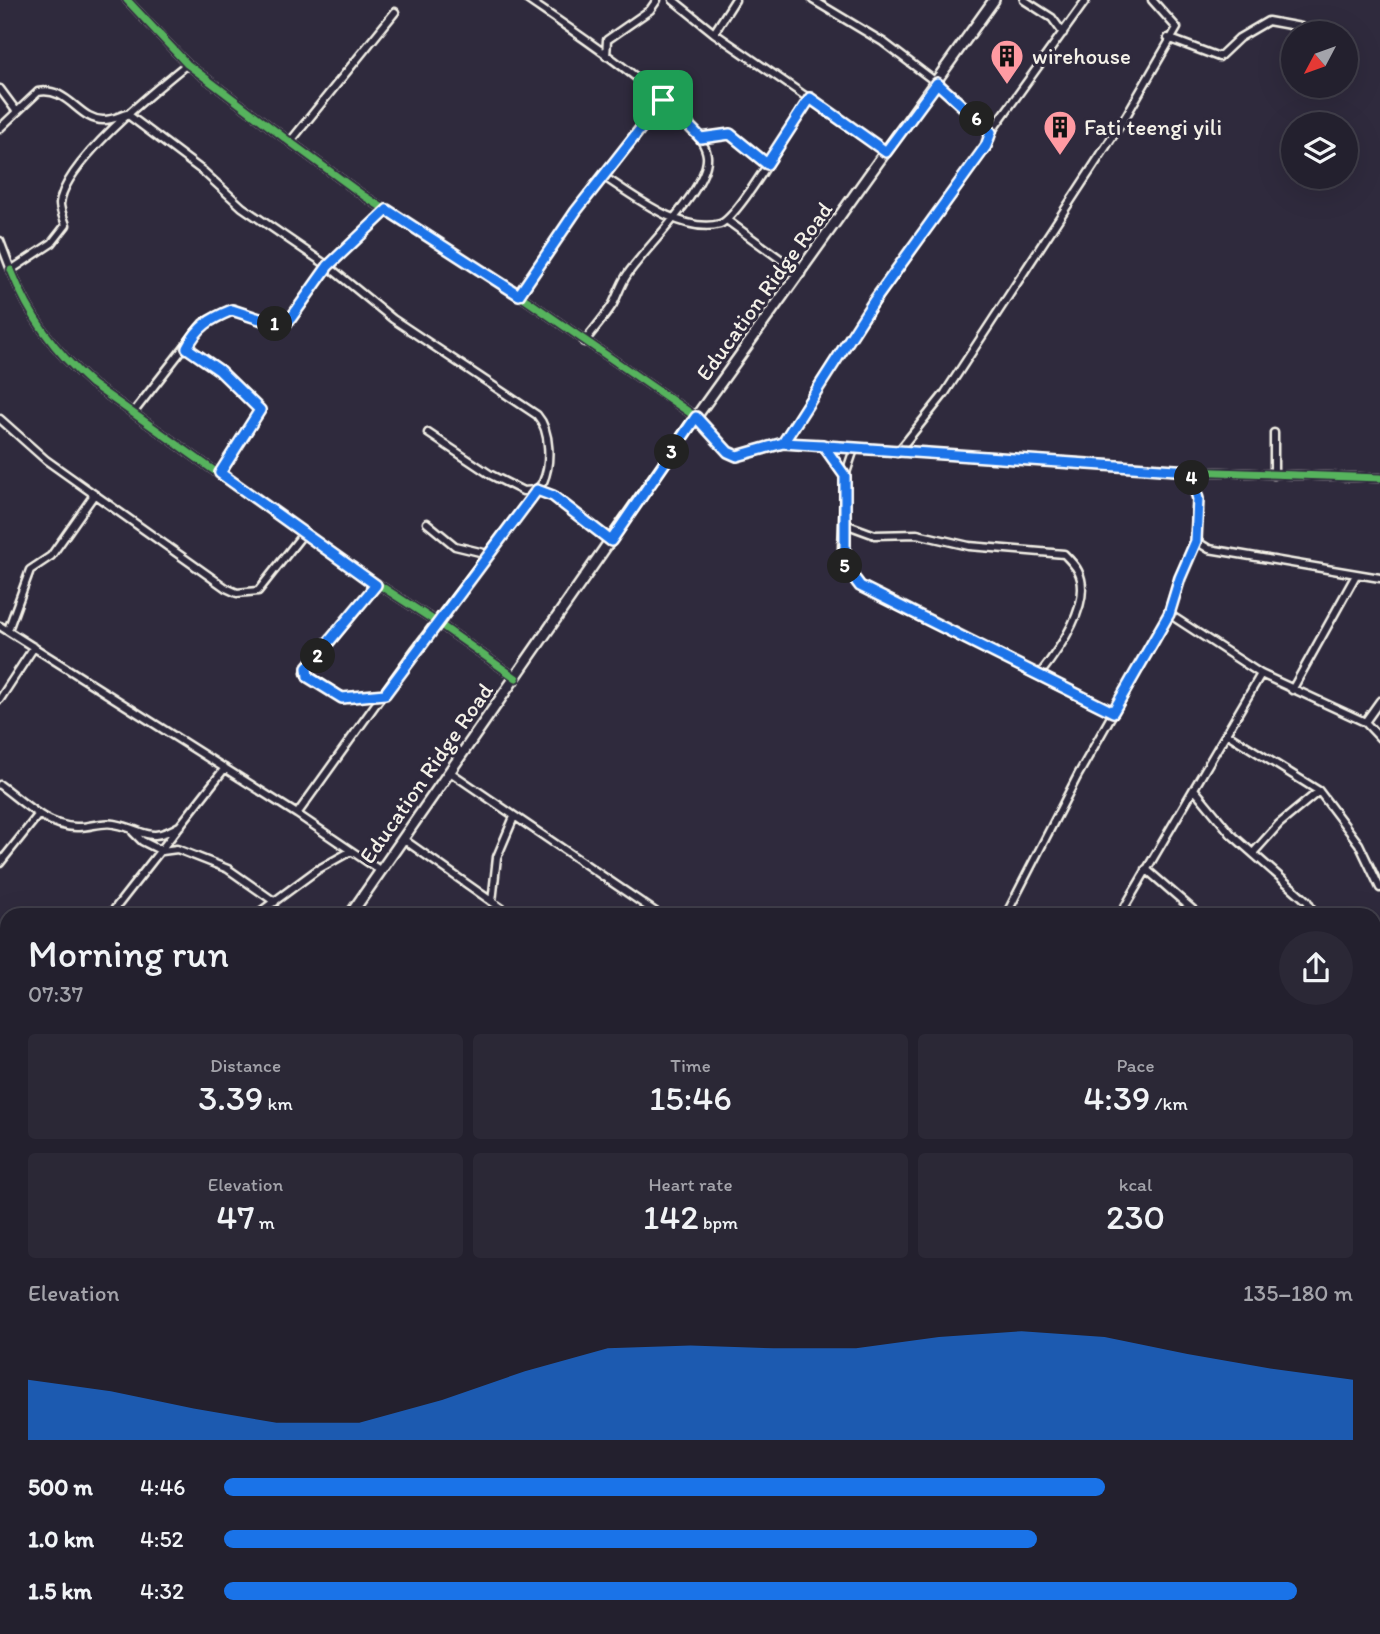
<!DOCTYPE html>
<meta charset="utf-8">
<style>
:root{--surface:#23202e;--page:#2b2836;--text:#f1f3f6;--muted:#a3a3aa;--line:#403e4a;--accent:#1a73e8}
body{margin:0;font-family:Itim,sans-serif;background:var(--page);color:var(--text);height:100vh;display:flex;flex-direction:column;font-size:26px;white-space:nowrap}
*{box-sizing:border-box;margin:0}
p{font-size:23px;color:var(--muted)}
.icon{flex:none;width:38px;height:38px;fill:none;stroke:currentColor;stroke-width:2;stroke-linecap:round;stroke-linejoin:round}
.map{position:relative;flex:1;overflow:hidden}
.panel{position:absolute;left:0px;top:908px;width:1381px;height:726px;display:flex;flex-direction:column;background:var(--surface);border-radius:21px 21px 0 0;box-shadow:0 7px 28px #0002,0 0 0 2px var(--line)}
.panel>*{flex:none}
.needle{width:46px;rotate:229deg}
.tools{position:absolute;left:1281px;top:21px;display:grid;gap:14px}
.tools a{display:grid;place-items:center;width:77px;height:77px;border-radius:50%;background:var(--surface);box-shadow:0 7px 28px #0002,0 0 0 2px var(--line);font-size:35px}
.pin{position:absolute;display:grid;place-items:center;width:60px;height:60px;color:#fff;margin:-30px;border-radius:14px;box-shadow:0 4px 10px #0006}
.km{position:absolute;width:35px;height:35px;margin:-18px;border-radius:50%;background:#222;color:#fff;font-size:19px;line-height:35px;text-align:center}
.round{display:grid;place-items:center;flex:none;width:74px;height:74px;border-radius:37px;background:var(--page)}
.overview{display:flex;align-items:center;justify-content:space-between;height:119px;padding:0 28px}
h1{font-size:38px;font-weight:600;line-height:52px}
.stats{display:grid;grid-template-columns:repeat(3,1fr);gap:10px;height:119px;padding:7px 28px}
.stats div{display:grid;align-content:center;border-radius:7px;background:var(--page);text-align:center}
.stats b{font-size:35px;font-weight:600}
.stats small{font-size:19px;font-weight:400}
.stats p{font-size:19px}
.chart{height:196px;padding:14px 28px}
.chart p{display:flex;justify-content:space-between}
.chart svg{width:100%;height:126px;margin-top:7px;fill:var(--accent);opacity:.7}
ul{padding:0 28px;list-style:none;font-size:23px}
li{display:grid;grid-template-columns:112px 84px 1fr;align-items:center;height:52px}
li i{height:18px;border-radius:9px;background:var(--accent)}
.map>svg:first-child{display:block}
</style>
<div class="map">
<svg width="1380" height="1634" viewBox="0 0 1380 1634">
<rect width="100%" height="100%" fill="#2f2a3d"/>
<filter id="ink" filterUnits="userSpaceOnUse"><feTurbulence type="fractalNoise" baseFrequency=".0143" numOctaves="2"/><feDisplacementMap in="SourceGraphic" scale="14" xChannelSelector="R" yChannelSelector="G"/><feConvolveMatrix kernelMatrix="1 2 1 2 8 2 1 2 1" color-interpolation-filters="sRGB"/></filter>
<g filter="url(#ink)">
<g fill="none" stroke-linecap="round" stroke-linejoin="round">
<path stroke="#939ba8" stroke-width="2.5" d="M0 1341 7 1346
M154 1628 157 1634"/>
<defs>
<path id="minor" d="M127 0 187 64 290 142 364 196 519 295 696 417 728 452 737 456 783 443 1190 471 1380 478
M528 0C564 25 704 116 707 156 710 187 645 248 627 275 621 284 618 294 613 304 605 317 594 329 584 342
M673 0 714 33 886 152
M813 0 883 42 937 83 991 132
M1024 0 1052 18 1063 33
M714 33 735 0
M1168 38 1219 57 1239 38 1268 21 1301 27
M606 56 607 40 650 10 657 0
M0 89 17 112
M0 128 38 92C68 86 79 121 104 120 112 120 120 116 127 114L204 172 242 207 328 266 393 319 537 415C551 431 551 464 543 482L416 648 297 814
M701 138 730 134 767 164
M290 142 395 12
M603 176C632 195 683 235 720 224 739 218 794 120 810 98
M728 221 801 274
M0 241 11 270 52 243 66 225C64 219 60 210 60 204 63 164 156 89 187 64
M11 270C30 317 54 351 92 384L336 557 438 623 516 678
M519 295 576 211 663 100
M187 348 219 370 260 410 220 473
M133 413 203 323 232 310 278 325 289 321 328 266 387 210
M0 419 46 460 226 588 237 593 258 591 303 534
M428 433 491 475 523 491 537 490 553 496 611 541
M783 443C845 340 916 243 986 147L991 132 1086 0
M823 445 845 476
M854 449 845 476 842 548 845 566 861 586 884 599 1113 712
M897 453 945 393 1126 116 1177 28 1152 0
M1274 475V433
M427 523 455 546 488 554
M845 524 875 535 917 534 969 546 1064 554C1069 559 1075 565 1078 571 1094 602 1058 651 1040 674
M1196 541 1209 549 1380 578
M376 585 305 673 342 698 385 694
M1169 614 1261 674 1365 722 1380 738
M0 626 297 814 381 871
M8 630 30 570 51 556 94 495
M1292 690 1356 575
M0 699 34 647
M1365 722 1380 701
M1226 733 1319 791 1359 844 1380 888
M450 772 660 915
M0 785C22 801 47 827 76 827 89 828 102 821 114 824 147 830 147 845 181 825
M1194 789 1231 834 1307 901 1315 915
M133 832 142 841 162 851 177 849 228 869 275 902
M403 839 511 915
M1253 853 1279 824 1319 791
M0 863 39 814
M1146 869 1199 915
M492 902 497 857 514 817
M110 915 225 768
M256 915 317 870 351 851
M1006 915 1078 775 1169 614 1179 578 1196 541 1198 499 1190 471
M1120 915 1261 674
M1374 959 1380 958
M0 989 7 994
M1374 1082 1380 1101
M1374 1122 1380 1121
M1374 1217 1380 1214
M1374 1236 1380 1252
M1374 1418 1380 1431
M0 1575 7 1580
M67 1628 70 1634
M290 1628 294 1634
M412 1628 415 1634
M514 1628 517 1634
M604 1628 607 1634
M699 1628 703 1634
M985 1628 987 1634
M1107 1628 1110 1634
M1298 1628 1301 1634
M1372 1628 1375 1634
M897 1632 906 1628
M393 1634 404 1628
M792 1634 801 1629
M1330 1634 1350 1628"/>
<path id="secondary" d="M350 915 696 417 994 0
M0 1417 7 1407"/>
</defs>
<use href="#minor" stroke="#f4f1e8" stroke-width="11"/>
<use href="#secondary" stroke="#f4f1e8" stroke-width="14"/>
<use href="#minor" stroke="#2f2a3d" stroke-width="6"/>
<use href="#secondary" stroke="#2f2a3d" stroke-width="9"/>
<defs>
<path id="cycleway" d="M127 0 187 64 290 142 364 196 519 295 696 417 728 452 737 456 783 443 1190 471 1380 478
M11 270C30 317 54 351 92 384L336 557 438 623 516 678"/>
</defs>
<use href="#cycleway" stroke="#2f2a3d" stroke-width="11"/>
<use href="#cycleway" stroke="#56b35d" stroke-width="7"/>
</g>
</g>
<g fill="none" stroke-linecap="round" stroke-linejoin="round" filter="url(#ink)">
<defs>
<path id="route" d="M663 100 576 211 519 295 387 210 328 266 289 321 278 325 232 310C210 319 198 326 187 348L219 370 260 410 220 473 376 585 307 668 308 677 342 698 385 694 537 490 553 496 611 541 696 417 728 452 737 456 783 443 1190 471 1198 499 1196 541 1180 578 1169 614 1113 712 860 586 845 566V476L823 445 783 443 874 301 986 146 991 132 937 83 886 152 810 98 767 164 730 134 701 138 663 100"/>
</defs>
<use href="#route" stroke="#fff" stroke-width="14"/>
<use href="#route" stroke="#1a73e8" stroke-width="9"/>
</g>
<defs>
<symbol id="building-pin" viewBox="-11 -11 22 30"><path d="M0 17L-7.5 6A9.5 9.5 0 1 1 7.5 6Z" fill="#ff9aa2" stroke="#2f2a3d"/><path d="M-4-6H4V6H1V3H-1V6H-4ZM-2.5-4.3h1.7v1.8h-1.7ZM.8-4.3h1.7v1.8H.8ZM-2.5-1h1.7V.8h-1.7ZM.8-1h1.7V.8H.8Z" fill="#111"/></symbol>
</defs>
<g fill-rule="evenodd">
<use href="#building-pin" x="988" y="37" width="38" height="52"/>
<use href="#building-pin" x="1041" y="108" width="38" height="52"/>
</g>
<g text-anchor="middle" stroke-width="6" stroke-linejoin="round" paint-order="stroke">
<g font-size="23" fill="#f4f1e8" stroke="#2f2a3d" text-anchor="start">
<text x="1032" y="64">wirehouse</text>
<text x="1084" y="135">Fati teengi yili</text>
</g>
<g font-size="23" fill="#f4f1e8" stroke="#2f2a3d">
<text transform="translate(764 291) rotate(-54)" y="8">Education Ridge Road</text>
<text transform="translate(426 773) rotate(-55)" y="8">Education Ridge Road</text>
</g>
</g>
</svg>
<div class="tools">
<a><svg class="needle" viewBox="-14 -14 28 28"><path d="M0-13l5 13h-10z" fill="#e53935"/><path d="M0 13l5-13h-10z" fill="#a3a3aa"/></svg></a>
<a><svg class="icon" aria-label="layers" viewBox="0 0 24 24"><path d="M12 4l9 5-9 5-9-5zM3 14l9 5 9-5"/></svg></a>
</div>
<div class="pin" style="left:663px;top:100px;background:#1e9e55"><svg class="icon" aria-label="arrive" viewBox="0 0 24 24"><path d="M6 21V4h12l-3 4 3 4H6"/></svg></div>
<b class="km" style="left:275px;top:324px">1</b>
<b class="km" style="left:318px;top:656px">2</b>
<b class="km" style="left:672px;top:452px">3</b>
<b class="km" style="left:1192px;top:478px">4</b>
<b class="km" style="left:845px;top:566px">5</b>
<b class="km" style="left:977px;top:119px">6</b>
<section class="panel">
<div class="overview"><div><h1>Morning run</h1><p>07:37</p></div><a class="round"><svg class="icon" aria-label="share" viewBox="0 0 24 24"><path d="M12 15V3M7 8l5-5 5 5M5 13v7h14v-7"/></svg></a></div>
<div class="stats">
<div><p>Distance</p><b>3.39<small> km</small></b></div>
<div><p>Time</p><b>15:46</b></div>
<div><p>Pace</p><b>4:39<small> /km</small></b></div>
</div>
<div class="stats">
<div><p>Elevation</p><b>47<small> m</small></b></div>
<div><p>Heart rate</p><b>142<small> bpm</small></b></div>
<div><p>kcal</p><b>230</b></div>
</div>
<div class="chart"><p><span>Elevation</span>135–180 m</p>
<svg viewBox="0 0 160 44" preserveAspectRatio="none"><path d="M0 44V23L10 27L20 33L30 38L40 38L50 30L60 20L70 12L80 11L90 12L100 12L110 8L120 6L130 8L140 14L150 19L160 23V44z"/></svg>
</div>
<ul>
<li><b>500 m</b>4:46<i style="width:78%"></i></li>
<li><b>1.0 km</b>4:52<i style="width:72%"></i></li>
<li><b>1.5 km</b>4:32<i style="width:95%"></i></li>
</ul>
</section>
</div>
